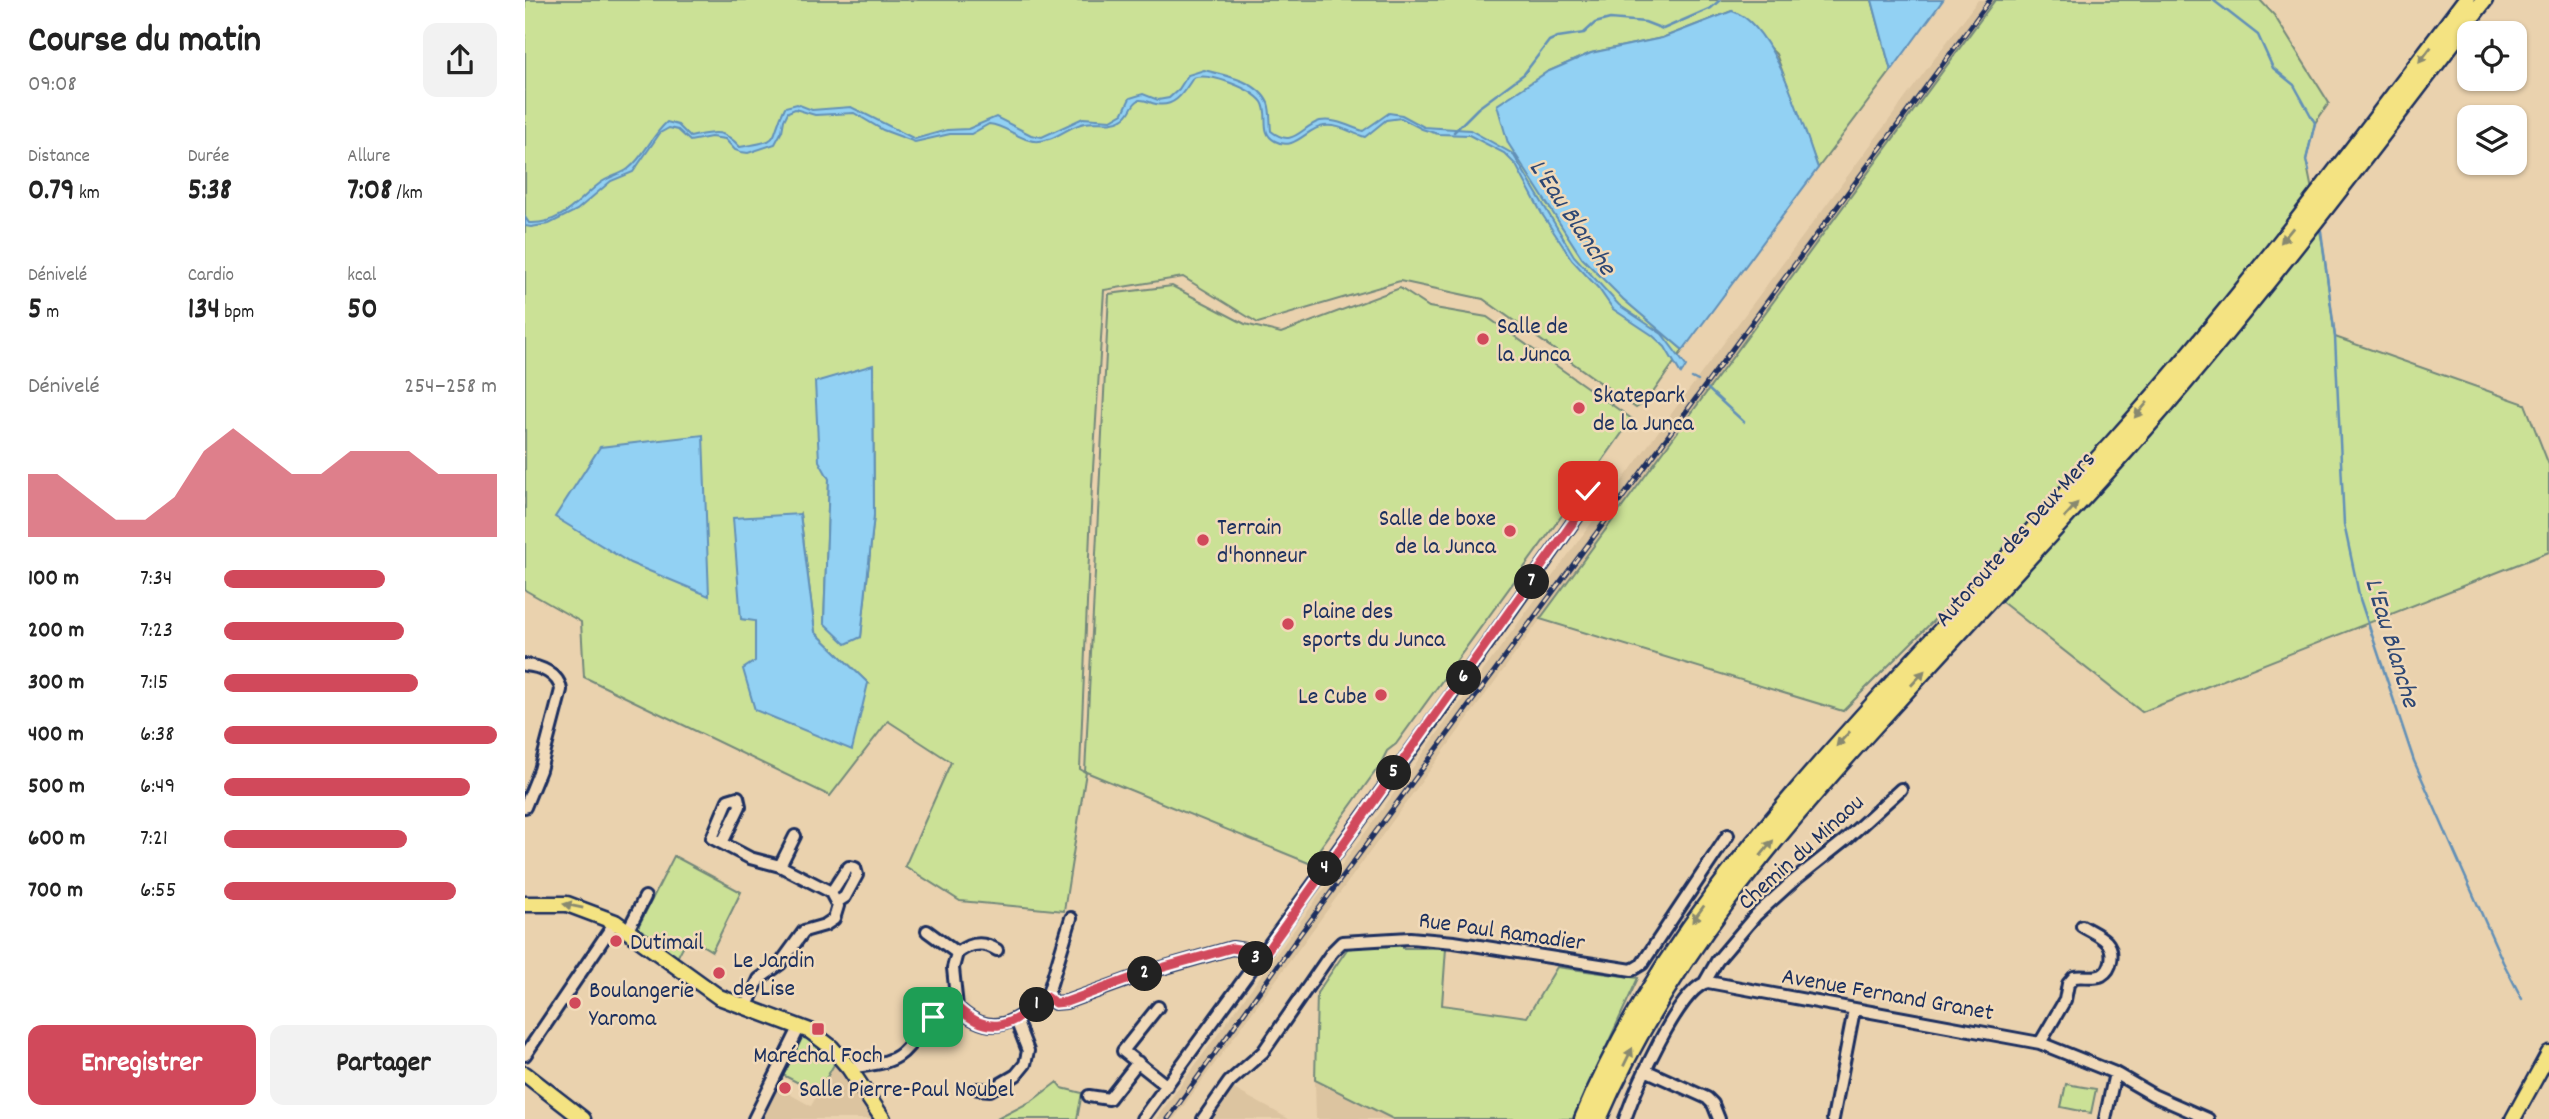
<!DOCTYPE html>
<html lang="fr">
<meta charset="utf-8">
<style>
:root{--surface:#fff;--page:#f2f2f2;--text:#222;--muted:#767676;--accent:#d1495b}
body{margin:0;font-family:Dekko,sans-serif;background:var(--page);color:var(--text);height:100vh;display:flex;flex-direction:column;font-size:26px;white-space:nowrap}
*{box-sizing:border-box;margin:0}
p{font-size:23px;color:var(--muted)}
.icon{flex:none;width:38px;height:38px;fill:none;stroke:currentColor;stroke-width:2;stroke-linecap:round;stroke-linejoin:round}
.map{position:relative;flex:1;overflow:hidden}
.side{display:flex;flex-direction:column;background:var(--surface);width:525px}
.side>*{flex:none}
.controls{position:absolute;left:1932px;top:21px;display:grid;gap:14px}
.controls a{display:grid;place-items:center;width:70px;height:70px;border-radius:14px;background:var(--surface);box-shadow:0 2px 5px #0004;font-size:35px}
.pin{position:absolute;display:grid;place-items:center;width:60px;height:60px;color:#fff;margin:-30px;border-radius:14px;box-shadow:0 4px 10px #0006}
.km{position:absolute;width:35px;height:35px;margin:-18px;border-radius:50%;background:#222;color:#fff;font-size:19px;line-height:35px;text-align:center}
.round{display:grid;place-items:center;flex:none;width:74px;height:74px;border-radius:14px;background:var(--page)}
.summary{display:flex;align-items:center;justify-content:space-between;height:119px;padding:0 28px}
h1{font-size:38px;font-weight:700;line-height:52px}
.metrics{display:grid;grid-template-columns:repeat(3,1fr);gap:10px;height:119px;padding:7px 28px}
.metrics div{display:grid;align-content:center}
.metrics b{font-size:30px;font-weight:700}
.metrics small{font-size:19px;font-weight:400}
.metrics p{font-size:19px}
.chart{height:196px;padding:14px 28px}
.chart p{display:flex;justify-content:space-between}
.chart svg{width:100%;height:126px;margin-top:7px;fill:var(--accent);opacity:.7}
.action{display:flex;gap:14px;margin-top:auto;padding:14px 28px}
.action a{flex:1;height:80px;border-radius:14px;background:var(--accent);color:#fff;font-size:28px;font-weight:700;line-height:80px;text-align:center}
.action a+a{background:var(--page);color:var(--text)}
ul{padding:0 28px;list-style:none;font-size:23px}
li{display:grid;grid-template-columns:112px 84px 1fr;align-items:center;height:52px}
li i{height:18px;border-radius:9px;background:var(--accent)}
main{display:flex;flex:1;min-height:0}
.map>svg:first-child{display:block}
</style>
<main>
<section class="side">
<div class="summary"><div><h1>Course du matin</h1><p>09:08</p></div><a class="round"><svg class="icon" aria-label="share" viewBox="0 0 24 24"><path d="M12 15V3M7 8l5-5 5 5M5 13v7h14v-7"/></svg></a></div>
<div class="metrics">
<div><p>Distance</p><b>0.79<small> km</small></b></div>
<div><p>Durée</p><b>5:38</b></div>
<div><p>Allure</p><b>7:08<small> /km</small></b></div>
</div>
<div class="metrics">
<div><p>Dénivelé</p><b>5<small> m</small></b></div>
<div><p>Cardio</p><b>134<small> bpm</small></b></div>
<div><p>kcal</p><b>50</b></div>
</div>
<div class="chart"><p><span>Dénivelé</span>254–258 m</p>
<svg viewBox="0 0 160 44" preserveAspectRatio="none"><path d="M0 44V22L10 22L20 30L30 38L40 38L50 30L60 14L70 6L80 14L90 22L100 22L110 14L120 14L130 14L140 22L150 22L160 22V44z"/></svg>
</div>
<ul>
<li><b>100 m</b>7:34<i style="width:59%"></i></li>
<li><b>200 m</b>7:23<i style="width:66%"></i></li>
<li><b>300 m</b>7:15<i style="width:71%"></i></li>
<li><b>400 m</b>6:38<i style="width:100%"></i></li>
<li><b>500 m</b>6:49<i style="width:90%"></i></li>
<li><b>600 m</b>7:21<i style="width:67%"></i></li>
<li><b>700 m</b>6:55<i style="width:85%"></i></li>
</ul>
<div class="action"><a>Enregistrer</a><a>Partager</a></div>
</section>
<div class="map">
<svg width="2024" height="1119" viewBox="0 0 2024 1119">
<rect width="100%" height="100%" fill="#ead2ae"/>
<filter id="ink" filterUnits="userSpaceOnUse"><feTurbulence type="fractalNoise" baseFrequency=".0143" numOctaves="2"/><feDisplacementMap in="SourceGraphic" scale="14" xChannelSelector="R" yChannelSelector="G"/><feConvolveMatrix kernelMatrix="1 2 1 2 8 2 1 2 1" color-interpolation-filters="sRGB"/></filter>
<g filter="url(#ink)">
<path fill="#dcc4a0" d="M1453 0H1470L649 1119H631L1138 425Z
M311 1061 354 1119H233L250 1086 286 1106Z
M790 1080 872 1119H791Z
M705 1087 764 1119H683Z"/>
<path fill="#cbe196" stroke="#73887a" stroke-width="2" fill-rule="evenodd" d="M0 0H1347L1366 71 1293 168 1251 54 1207 11 1137 38 1066 53 1022 72 1098 299 1158 350 1122 401 1111 408 958 299 875 281 733 323 658 277 579 290 567 485 555 769 560 772 584 294 647 286 720 324 756 333 875 288 904 307 962 317 1107 419 1073 467 1069 470 1063 471 1045 491 1046 503 871 744 862 751 855 765 793 851 796 859 791 866 561 772 539 911 435 901 380 866 426 762 363 721 305 796 59 677 56 622 0 590ZM348 366 349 515 336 637 299 623 304 479ZM275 514 290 632 343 683 230 661V620L217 619Z
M1470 0H1735L1749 15 1804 103 1790 123 1781 160 1798 246 1810 337 2000 404 2024 465V552L1617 712 1449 580 1318 711 1015 619Z
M149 856 216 892 187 951 163 937 152 958 123 934 112 929Z
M878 944V948H921L917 1005 1002 1017 1032 967 1113 978 1048 1119H868L790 1080 792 993 825 945Z
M277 1033 311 1061 293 1093 256 1074Z
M532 1082 537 1088 557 1093 552 1119H472L507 1101Z
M1541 1084 1571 1089 1566 1113 1536 1107Z"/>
<path fill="#92d1f3" stroke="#6290b7" stroke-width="2" d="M1347 0H1418L1366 71Z
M1207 11C1250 23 1278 128 1293 168L1158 350 1098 299 1057 258 983 143 972 105 1022 72 1066 53 1137 38Z
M679 70C700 75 733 81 743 103 746 111 745 123 746 131 769 149 775 127 795 121 809 118 825 127 838 131L864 113 877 115 899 127 945 130 988 154 1049 256 1094 305 1137 334 1161 366 1156 374 1140 347 1127 335 1088 309 1074 289 1047 260 1017 214 991 165 979 153 944 135 913 134 897 129 876 118 861 120 840 137C826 133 814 124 799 126 781 128 770 152 750 141 734 133 745 114 737 102 726 88 684 72 668 78 659 91 651 108 631 104 624 103 621 99 614 100 605 105 607 114 597 119 585 126 573 120 560 123 542 126 529 143 509 141 493 140 481 125 464 124L446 134H425L390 142 358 130 329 113 290 115 270 109 263 112 259 120 257 131 250 144 223 153 216 152 210 150 200 139 186 137 165 141 153 130 144 128 135 133 108 172 86 181 52 210 24 224 6 227 0 226V217L4 223C36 225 52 201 74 184 82 177 95 175 103 169 119 157 127 135 142 122L153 125 165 137C189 132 198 128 215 147 259 140 243 142 260 107L272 104 287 110 326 107 390 139 422 130 443 129 471 117 506 135 517 137 558 118 586 120 598 113 605 98 618 94 633 100 644 98 654 89 663 75Z
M348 365 349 515 336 637 321 644 299 623 304 479 294 461 290 382Z
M178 435 184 596 105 563 30 517 75 447Z
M275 514 290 632 343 683 327 750 230 710 218 669 230 661V621L216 619 208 518Z"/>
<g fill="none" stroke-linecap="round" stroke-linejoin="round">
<path stroke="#6290b7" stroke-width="2.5" d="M1688 0 1733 35 1748 68 1769 85 1790 123 1781 160 1784 171
M929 132 953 108 999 74 1024 41 1033 37 1059 33 1070 23 1085 19 1120 22 1138 29 1186 8 1195 0
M1796 231 1810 337 1819 524 1835 599 1889 761 1978 962 1997 999
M1167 378 1173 381
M1182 388 1219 422"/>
<defs>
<path id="minor" d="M0 665C15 666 34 674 36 690L15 770 0 807
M197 843 215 806 213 797 203 800 187 838 225 858 255 866 302 890 306 893 313 906 309 919 300 925 279 931 255 964 234 979 221 1008
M255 866 270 836
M306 893 321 870 324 867 330 868 332 875 320 897 312 902
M546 918 522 997 530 1003 541 1002 630 970 707 948 720 950 734 962
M103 930 120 897
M402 931 432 953
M1180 982 1192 961 1231 915 1266 883 1320 840 1376 789
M432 1007 428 968 432 953C445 943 458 941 472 950
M633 1007 598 1051 642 1086
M1515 1043 1540 1000 1543 984 1549 977C1558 975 1569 979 1577 975 1582 972 1585 967 1586 961 1590 940 1572 935 1557 926
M0 1055 90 922
M324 1068C341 1065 359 1065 373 1056 387 1047 391 1032 402 1021 409 1013 422 1010 432 1007 468 1041 489 1021 522 997
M1120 1070 1182 1098 1188 1104 1194 1119
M453 1089 465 1090 491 1075 500 1064 503 1051 491 1020
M564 1096 584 1099 613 1062
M229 1119 275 1026
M617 1119 914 712 1061 504 1062 489 1050 472
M678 1119 704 1082 738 1052 807 952 817 942 885 938 929 942 1107 970 1117 964 1203 835
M1100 1119C1110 1091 1154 987 1183 982L1515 1043 1590 1073 1628 1095 1683 1119
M1308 1119 1329 1010
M1580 1119 1590 1073"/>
<path id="major" d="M0 904H42L90 922 194 997 285 1031 306 1047 324 1068 358 1119
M0 1074 58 1119
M1988 1119 2024 1053"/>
<path id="highway" d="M1058 1119C1127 954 1240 824 1359 693 1435 610 1512 527 1587 444 1714 303 1827 151 1941 0
M1073 1119C1141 961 1253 831 1368 705 1445 620 1524 536 1601 450 1728 306 1843 153 1959 0"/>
</defs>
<use href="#minor" stroke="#1b2f5e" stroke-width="16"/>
<use href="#major" stroke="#1b2f5e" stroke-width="19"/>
<use href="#highway" stroke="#1b2f5e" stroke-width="21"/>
<use href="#minor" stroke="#f1dab9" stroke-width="10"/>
<use href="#major" stroke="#f4e382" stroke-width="14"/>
<use href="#highway" stroke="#f4e382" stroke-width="16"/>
<defs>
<path id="rail" d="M643 1119 776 933 1465 0"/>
</defs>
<use href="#rail" stroke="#1b2f5e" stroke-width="5"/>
<use href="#rail" stroke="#f1dab9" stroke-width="2.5" stroke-dasharray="8" stroke-linecap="butt"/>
</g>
<defs><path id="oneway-solid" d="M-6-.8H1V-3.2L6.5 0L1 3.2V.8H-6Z" transform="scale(1.75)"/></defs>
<g fill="#888970">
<use href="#oneway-solid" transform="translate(1900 55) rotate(127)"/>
<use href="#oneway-solid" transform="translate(1762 235) rotate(129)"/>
<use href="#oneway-solid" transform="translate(1616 410) rotate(130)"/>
<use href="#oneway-solid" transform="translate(1546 510) rotate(-48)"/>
<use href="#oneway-solid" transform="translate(1393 678) rotate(-48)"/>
<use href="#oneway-solid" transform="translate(1318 739) rotate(132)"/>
<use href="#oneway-solid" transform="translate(1242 848) rotate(-51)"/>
<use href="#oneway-solid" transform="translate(48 906) rotate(-168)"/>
<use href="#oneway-solid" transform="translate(1173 914) rotate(126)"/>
<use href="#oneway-solid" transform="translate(1103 1057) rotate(-64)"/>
</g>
</g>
<g fill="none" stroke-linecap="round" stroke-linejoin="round" filter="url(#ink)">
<defs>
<path id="route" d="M408 1017 432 1007C468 1041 489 1022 522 997L530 1003 541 1002 629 970 707 948 720 950 734 962 1061 504 1063 491"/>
</defs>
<use href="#route" stroke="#fff" stroke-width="14"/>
<use href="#route" stroke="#d1495b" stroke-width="9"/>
</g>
<g fill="#d1495b" stroke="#f1dab9" stroke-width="2.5">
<circle cx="958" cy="339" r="7"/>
<circle cx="1054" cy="408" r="7"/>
<circle cx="985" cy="531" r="7"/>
<circle cx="678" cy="540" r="7"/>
<circle cx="763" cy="624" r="7"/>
<circle cx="856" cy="695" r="7"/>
<circle cx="91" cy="941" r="7"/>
<circle cx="194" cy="973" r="7"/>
<circle cx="50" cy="1003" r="7"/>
<rect x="286" y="1022" width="14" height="14" rx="3.5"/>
<circle cx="260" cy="1088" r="7"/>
</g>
<g text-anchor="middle" stroke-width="5" stroke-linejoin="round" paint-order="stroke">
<g font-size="24" fill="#1b2f5e" stroke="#f1dab9" text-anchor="start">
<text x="972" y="333">Salle de<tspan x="972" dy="28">la Junca</tspan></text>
<text x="1068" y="402">Skatepark<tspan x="1068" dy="28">de la Junca</tspan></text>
<text x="971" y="525" text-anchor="end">Salle de boxe<tspan x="971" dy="28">de la Junca</tspan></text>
<text x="692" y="534">Terrain<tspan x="692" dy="28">d'honneur</tspan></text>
<text x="777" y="618">Plaine des<tspan x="777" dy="28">sports du Junca</tspan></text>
<text x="842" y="703" text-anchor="end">Le Cube</text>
<text x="105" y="949">Dutimail</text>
<text x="208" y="967">Le Jardin<tspan x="208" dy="28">de Lise</tspan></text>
<text x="64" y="997">Boulangerie<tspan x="64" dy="28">Yaroma</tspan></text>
<text x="293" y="1062" text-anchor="middle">Maréchal Foch</text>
<text x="274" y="1096">Salle Pierre-Paul Noubel</text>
</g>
<g font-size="24" fill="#1b2f5e" stroke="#f1dab9">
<text transform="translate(1489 538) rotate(-48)" y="8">Autoroute des Deux Mers</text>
<text transform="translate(1275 851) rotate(-42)" y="8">Chemin du Minaou</text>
<text transform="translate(977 930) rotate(8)" y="8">Rue Paul Ramadier</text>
<text transform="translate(1363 993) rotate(10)" y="8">Avenue Fernand Granet</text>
</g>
<g font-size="26" font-style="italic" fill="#2d4774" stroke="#f1dab9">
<text transform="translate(1049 216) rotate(56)" y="9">L'Eau Blanche</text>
<text transform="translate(1869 642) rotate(73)" y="9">L'Eau Blanche</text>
</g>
</g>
</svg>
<div class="controls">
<a><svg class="icon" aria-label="locate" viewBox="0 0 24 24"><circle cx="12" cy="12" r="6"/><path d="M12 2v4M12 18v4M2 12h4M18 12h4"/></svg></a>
<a><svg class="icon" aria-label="layers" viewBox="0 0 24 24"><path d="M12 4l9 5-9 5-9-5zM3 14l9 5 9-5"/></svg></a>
</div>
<div class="pin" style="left:408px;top:1017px;background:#1e9e55"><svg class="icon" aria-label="arrive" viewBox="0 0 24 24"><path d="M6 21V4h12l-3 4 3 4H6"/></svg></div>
<div class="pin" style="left:1063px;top:491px;background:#d93025"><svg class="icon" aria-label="check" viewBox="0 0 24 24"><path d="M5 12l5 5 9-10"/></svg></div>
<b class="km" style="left:512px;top:1005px">1</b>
<b class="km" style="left:620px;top:974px">2</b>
<b class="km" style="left:731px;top:959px">3</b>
<b class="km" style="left:800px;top:869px">4</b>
<b class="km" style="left:869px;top:773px">5</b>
<b class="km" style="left:939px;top:678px">6</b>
<b class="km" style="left:1007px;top:582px">7</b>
</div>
</main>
